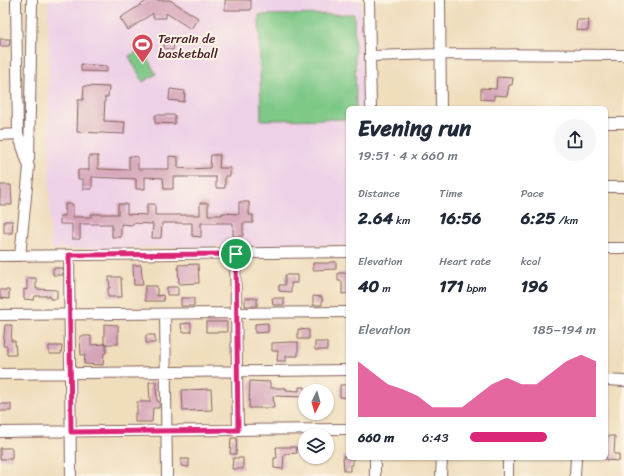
<!DOCTYPE html>
<meta charset="utf-8">
<style>
:root{--surface:#fff;--page:#f6f6f7;--text:#1f2937;--muted:#747a83;--accent:#db2777}
body{margin:0;font-family:Sriracha,sans-serif;background:var(--page);color:var(--text);height:100vh;display:flex;flex-direction:column;font-size:15px;white-space:nowrap}
*{box-sizing:border-box;margin:0}
p{font-size:13px;color:var(--muted)}
.icon{flex:none;width:22px;height:22px;fill:none;stroke:currentColor;stroke-width:2;stroke-linecap:round;stroke-linejoin:round}
.map{position:relative;flex:1;overflow:hidden}
.panel{position:absolute;left:346px;top:106px;width:262px;height:354px;display:flex;flex-direction:column;background:var(--surface);border-radius:6px;box-shadow:0 1px 3px #0004}
.panel>*{flex:none}
.needle{width:26px;rotate:185deg}
.buttons{position:absolute;left:298px;top:384px;display:grid;gap:8px}
.buttons a{display:grid;place-items:center;width:36px;height:36px;border-radius:50%;background:var(--surface);box-shadow:0 1px 3px #0004;font-size:20px}
.pin{position:absolute;display:grid;place-items:center;width:34px;height:34px;color:#fff;margin:-17px;border:2px solid #fff;border-radius:50%;box-shadow:0 1px 4px #0007}
.round{display:grid;place-items:center;flex:none;width:42px;height:42px;border-radius:21px;background:var(--page)}
.head{display:flex;align-items:center;justify-content:space-between;height:68px;padding:0 12px}
h1{font-size:22px;font-weight:700;line-height:30px}
.stats{display:grid;grid-template-columns:repeat(3,1fr);gap:6px;height:68px;padding:4px 12px}
.stats div{display:grid;align-content:center}
.stats b{font-size:17px;font-weight:700}
.stats small{font-size:11px;font-weight:400}
.stats p{font-size:11px}
.chart{height:112px;padding:8px 12px}
.chart p{display:flex;justify-content:space-between}
.chart svg{width:100%;height:72px;margin-top:4px;fill:var(--accent);opacity:.7}
ul{padding:0 12px;list-style:none;font-size:13px}
li{display:grid;grid-template-columns:64px 48px 1fr;align-items:center;height:30px}
li i{height:10px;border-radius:5px;background:var(--accent)}
.map>svg:first-child{display:block}
</style>
<div class="map">
<svg width="624" height="476" viewBox="0 0 624 476">
<rect width="100%" height="100%" fill="#fcf5e5"/>
<filter id="ink" filterUnits="userSpaceOnUse"><feTurbulence type="fractalNoise" baseFrequency=".025" numOctaves="2"/><feDisplacementMap in="SourceGraphic" scale="8" xChannelSelector="R" yChannelSelector="G"/><feConvolveMatrix kernelMatrix="1 2 1 2 8 2 1 2 1" color-interpolation-filters="sRGB"/></filter>
<filter id="wash" filterUnits="userSpaceOnUse"><feTurbulence type="fractalNoise" baseFrequency=".012" numOctaves="4" result="noise"/><feDisplacementMap in="SourceGraphic" scale="16" xChannelSelector="R" yChannelSelector="G"/><feGaussianBlur stdDeviation="0.9" result="paint"/><feColorMatrix in="noise" values="0 0 0 0 0 0 0 0 0 0 0 0 0 0 0 0 0 1.4 0 .05"/><feComposite in="paint" operator="in"/></filter>
<g filter="url(#wash)">
<rect width="100%" height="100%" fill="#efddbb"/>
<path fill="#eed0e7" d="M48 0H361L363 108H348V245L50 249Z"/>
<path fill="#7dc886" stroke="#647458" d="M354 14 356 108H348V119L261 120 259 15Z
M142 49 156 74 143 82 129 56Z"/>
<g id="blocks">
<path fill="#d5a4b9" d="M148 0H170L198 18 191 29 166 13V18H153V13L128 30 120 18Z
M225 0H251V10H225Z
M577 20H589L588 31 576 30Z
M0 39H10L9 46H0Z
M165 42 174 43 173 50 164 48Z
M81 64 107 66V72L81 71Z
M497 77 513 78 512 85H509L507 96 494 95V100L481 99V88L496 89Z
M84 86 109 87 108 97H105L104 121 125 122 124 134 77 132 78 100H83Z
M170 89 185 91 184 102 169 100Z
M155 115H175V124L155 123Z
M211 155H220L219 168H230V176H225V188H216V177H173V189H164L163 178 145 177V189H136V179L92 177V189H83V179H78V170H89V156H98V169L129 170V156L138 157V169H169V156L178 157V168L190 169 210 168Z
M0 185H11L12 205H0Z
M239 202H249V215H253V223H243V236H233V223H201V237L192 236V223H162L161 238H152L153 224 133 223V225L121 224V237H112V224H80V239H72V224H60V216H65V204H73V217H91V214H118V204H127V214L147 215V204H155V215H200V203H208V215H222V213L239 214Z
M4 221H13L12 233H4Z
M330 262H336V269L313 270V263H329Z
M198 264 199 283 179 284 178 265Z
M133 265H141L143 285H134Z
M53 268H63V275H53Z
M338 273H348V293L342 294V281H338Z
M285 275H297V283H291V292L279 291V285H285Z
M109 277H121L122 297H108V288H110Z
M27 278H36V289L57 290V299H50V296H35L34 300 24 299V289L27 290Z
M145 286H157V296L163 295 164 301H145Z
M167 287H178V295H167Z
M0 290H9V299L0 298Z
M313 296 322 297V305H313Z
M181 298H194V306H181Z
M245 298H257V306H245Z
M272 298H284V305H273Z
M206 322H227V332H206Z
M191 323V332H182L181 324Z
M268 323V332L255 333V324Z
M104 324 118 325V344H104Z
M5 325H12L11 341H15L16 355H7V346H3Z
M298 329 309 330V339H298Z
M146 335H155V343H146Z
M80 336H91V345L106 344V353H104L103 365 84 364 85 355H81Z
M292 342H298V356H286V361H277L278 351H272V343Z
M315 342H327V350H315Z
M49 346H62L61 354H49Z
M250 381 270 382V388H286V390L299 391V387H305V397L273 396 274 408H249Z
M149 382H156L157 401H159V408H153L152 422H135V413H137V402H150Z
M340 385H348V398L340 397Z
M211 389 212 410 183 411 182 390Z
M0 404H11V411H0Z
M606 436H615L614 454H619V461L606 460Z
M231 438H237L236 454H230Z
M276 447H296L297 453 284 454 283 469 274 468V458H277Z
M0 448H12V459H0Z
M343 456H348V458H353V465H350V471H344Z
M233 458H243V469H232Z
M181 459H189V467L181 466Z"/>
</g>
</g>
<g filter="url(#ink)">
<use href="#blocks" fill-opacity="0" stroke="#84625d" stroke-width="1"/>
<g fill="none" stroke-linecap="round" stroke-linejoin="round">
<defs>
<path id="minor" d="M16 0 18 134 29 167 20 256
M369 0 371 108
M440 0 441 108
M370 56 441 54 624 55
M606 123H624
M0 135 18 134
M29 159 32 0
M606 187H624
M606 248H624
M235 253 238 430
M69 255 71 476
M0 256 348 252
M165 314 167 476
M0 315 348 312
M0 374 348 370
M606 380 624 381
M0 432 348 429
M375 458V476
M508 458V476
M441 476 442 458
M575 476 576 458"/>
</defs>
<use href="#minor" stroke="#84625d" stroke-width="12"/>
<use href="#minor" stroke="#fff" stroke-width="10"/>
</g>
</g>
<g fill="none" stroke-linecap="round" stroke-linejoin="round" filter="url(#ink)">
<defs>
<path id="route" d="M236 254 238 430 71 432 69 255Z"/>
</defs>
<use href="#route" stroke="#fff" stroke-width="8"/>
<use href="#route" stroke="#db2777" stroke-width="5"/>
</g>
<defs>
<symbol id="stadium-pin" viewBox="-11 -11 22 30"><path d="M0 17L-7.5 6A9.5 9.5 0 1 1 7.5 6Z" fill="#d1495b" stroke="#fcf5e5"/><path d="M0-5a6.5 5 0 1 0 0 10a6.5 5 0 1 0 0-10ZM-3.5-1.8h7v3.6h-7Z" fill="#fff"/></symbol>
</defs>
<g fill-rule="evenodd">
<use href="#stadium-pin" x="130" y="32" width="25" height="34"/>
</g>
<g text-anchor="middle" stroke-width="4" stroke-linejoin="round" paint-order="stroke">
<g font-size="13" fill="#4a1f2b" stroke="#fcf5e5" text-anchor="start">
<text x="158" y="43">Terrain de<tspan x="158" dy="15">basketball</tspan></text>
</g>
</g>
</svg>
<div class="buttons">
<a><svg class="needle" viewBox="-14 -14 28 28"><path d="M0-13l5 13h-10z" fill="#e53935"/><path d="M0 13l5-13h-10z" fill="#747a83"/></svg></a>
<a><svg class="icon" aria-label="layers" viewBox="0 0 24 24"><path d="M12 4l9 5-9 5-9-5zM3 14l9 5 9-5"/></svg></a>
</div>
<div class="pin" style="left:236px;top:254px;background:#1e9e55"><svg class="icon" aria-label="arrive" viewBox="0 0 24 24"><path d="M6 21V4h12l-3 4 3 4H6"/></svg></div>
<section class="panel">
<div class="head"><div><h1>Evening run</h1><p>19:51 · 4 × 660 m</p></div><a class="round"><svg class="icon" aria-label="share" viewBox="0 0 24 24"><path d="M12 15V3M7 8l5-5 5 5M5 13v7h14v-7"/></svg></a></div>
<div class="stats">
<div><p>Distance</p><b>2.64<small> km</small></b></div>
<div><p>Time</p><b>16:56</b></div>
<div><p>Pace</p><b>6:25<small> /km</small></b></div>
</div>
<div class="stats">
<div><p>Elevation</p><b>40<small> m</small></b></div>
<div><p>Heart rate</p><b>171<small> bpm</small></b></div>
<div><p>kcal</p><b>196</b></div>
</div>
<div class="chart"><p><span>Elevation</span>185–194 m</p>
<svg viewBox="0 0 160 44" preserveAspectRatio="none"><path d="M0 44V10L10 17L20 24L30 27L40 31L50 38L60 38L70 38L80 31L90 24L100 20L110 24L120 24L130 17L140 10L150 6L160 10V44z"/></svg>
</div>
<ul>
<li><b>660 m</b>6:43<i style="width:61%"></i></li>
</ul>
</section>
</div>
